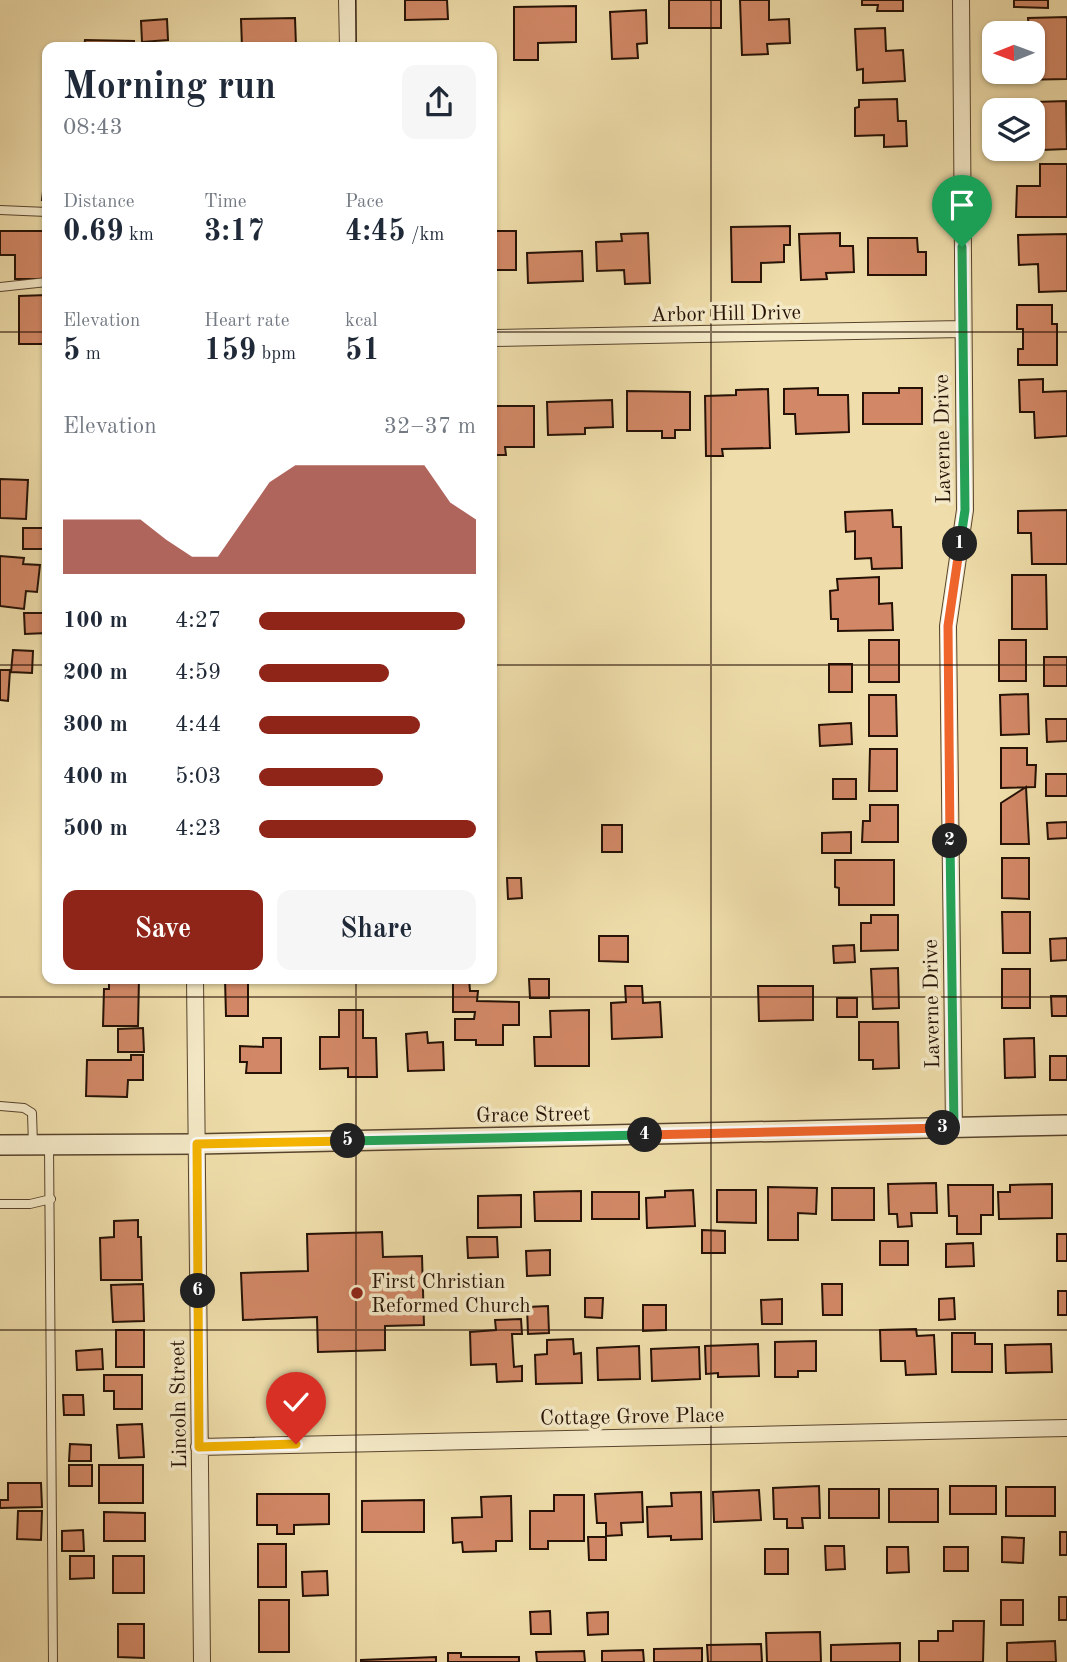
<!DOCTYPE html>
<meta charset="utf-8">
<style>
:root{--surface:#fff;--page:#f6f6f7;--text:#1f2937;--muted:#747a83;--accent:#8f2418}
body{margin:0;font-family:"Old Standard TT",serif;background:var(--page);color:var(--text);height:100vh;display:flex;flex-direction:column;font-size:26px;white-space:nowrap}
*{box-sizing:border-box;margin:0}
p{font-size:23px;color:var(--muted)}
.icon{flex:none;width:38px;height:38px;fill:none;stroke:currentColor;stroke-width:2;stroke-linecap:round;stroke-linejoin:round}
.map{position:relative;flex:1;overflow:hidden}
.panel{position:absolute;left:42px;top:42px;width:455px;height:942px;display:flex;flex-direction:column;background:var(--surface);border-radius:14px;box-shadow:0 2px 5px #0004}
.panel>*{flex:none}
.needle{width:46px;rotate:269deg}
.fabs{position:absolute;left:982px;top:21px;display:grid;gap:14px}
.fabs a{display:grid;place-items:center;width:63px;height:63px;border-radius:14px;background:var(--surface);box-shadow:0 2px 5px #0004;font-size:35px}
.pin{position:absolute;display:grid;place-items:center;width:60px;height:60px;color:#fff;margin:-72px -30px;border-radius:50% 50% 50% 0;rotate:-45deg;box-shadow:0 0 7px #0007}
.pin .icon{rotate:45deg}
.km{position:absolute;width:35px;height:35px;margin:-18px;border-radius:50%;background:#222;color:#fff;font-size:19px;line-height:35px;text-align:center}
.round{display:grid;place-items:center;flex:none;width:74px;height:74px;border-radius:14px;background:var(--page)}
.head{display:flex;align-items:center;justify-content:space-between;height:119px;padding:0 21px}
h1{font-size:38px;font-weight:800;line-height:52px}
.metrics{display:grid;grid-template-columns:repeat(3,1fr);gap:10px;height:119px;padding:7px 21px}
.metrics div{display:grid;align-content:center}
.metrics b{font-size:30px;font-weight:800}
.metrics small{font-size:19px;font-weight:400}
.metrics p{font-size:19px}
.chart{height:196px;padding:14px 21px}
.chart p{display:flex;justify-content:space-between}
.chart svg{width:100%;height:126px;margin-top:7px;fill:var(--accent);opacity:.7}
.action{display:flex;gap:14px;margin-top:auto;padding:14px 21px}
.action a{flex:1;height:80px;border-radius:14px;background:var(--accent);color:#fff;font-size:28px;font-weight:800;line-height:80px;text-align:center}
.action a+a{background:var(--page);color:var(--text)}
ul{padding:0 21px;list-style:none;font-size:23px}
li{display:grid;grid-template-columns:112px 84px 1fr;align-items:center;height:52px}
li i{height:18px;border-radius:9px;background:var(--accent)}
.map>svg:first-child{display:block}
</style>
<div class="map">
<svg width="1067" height="1662" viewBox="0 0 1067 1662">
<rect width="100%" height="100%" fill="#efdeab"/>
<filter id="stains"><feTurbulence type="fractalNoise" baseFrequency=".00286" numOctaves="4"/><feColorMatrix values="0 0 0 0 .2 0 0 0 0 .09 0 0 0 0 .02 0 0 0 .5 -.17"/></filter>
<radialGradient id="worn" r=".72"><stop offset=".6" stop-color="#630" stop-opacity="0"/><stop offset="1" stop-color="#630" stop-opacity=".3"/></radialGradient>
<path fill="#d28866" stroke="#251105" stroke-width="2" d="M405 0H447L448 19 405 20Z
M669 0H721V28H669Z
M740 0H769V20L789 19 790 43 767 44 768 54 742 55Z
M862 0H903V11H877L878 5H862Z
M1014 0H1048V8L1014 7Z
M576 6V42L538 43V60H514V7Z
M646 10 647 43 637 44 638 58 612 59 610 12Z
M1067 17V79L1013 80 1012 72H1032V33H1029L1028 18Z
M295 18 296 46 242 47 241 19Z
M167 19 168 40 142 42 141 21Z
M885 28 886 51 903 50 905 81 863 83V69L857 70 855 29Z
M85 40 134 41V47H84Z
M897 99 898 121H906L907 146 884 147V135L855 136V108L859 107V100Z
M1066 101 1067 149 1015 151V149H1032L1035 102Z
M1040 164H1067V217H1016L1017 186H1040Z
M45 175 47 176V200H42Z
M790 226V245H784V262L761 263V282H732L731 227Z
M0 231H47V279H15V255H0Z
M492 231H516V270H492Z
M648 233 650 283 625 284 624 270 597 271 596 242 622 241 621 234Z
M840 233V246H853L854 272 826 273 827 279 801 280 799 234Z
M1067 234V291L1039 292 1038 264 1019 265 1018 235Z
M868 238H917L918 252H926V275H868Z
M582 251 583 281 528 283 527 253Z
M47 295V344H19V296Z
M1017 305H1052V324H1057V365H1018V349H1023V329H1017Z
M1043 379V392L1067 391V436L1035 438 1034 412H1020L1019 380Z
M818 388V395H848L849 432 796 434 795 414H784V389Z
M899 388H922V424H863V393H899Z
M768 389 770 448 722 449 723 456H706L705 396 736 395V390Z
M627 391 690 392V430H675V438H662V431H627Z
M492 395H496V406H534V447H505L506 455H492Z
M612 400 613 427 585 428V434L548 435 547 402Z
M0 479 28 480 26 519 0 518Z
M892 510 893 527H901L902 568 872 569 871 558 855 559V531L846 532 845 512Z
M1067 510V564H1032L1031 533H1018V511Z
M23 528H47V549H23Z
M0 556 24 558 23 564 40 565 37 592 26 591 24 609 0 606Z
M1012 575H1046L1047 629H1012Z
M879 577V604L892 603 893 630 838 631V619H831L830 591 838 590 837 579Z
M24 613H47V633L25 634Z
M869 640H899V682H869Z
M999 640H1026V681H999Z
M13 650 33 651 32 673 11 672Z
M1044 657H1067V686H1044Z
M829 664H852V692H829Z
M0 670H10L8 701 0 700Z
M1028 694 1029 734 1001 735 1000 695Z
M869 695H896L897 736H869Z
M1046 719H1067V741L1047 742Z
M851 723 852 744 820 746 819 725Z
M1001 748H1027V765H1036L1035 787 1001 788Z
M870 749H897V791H869Z
M1046 774H1067V796H1046Z
M833 779H856V799H833Z
M1026 787 1029 844H1001V803Z
M870 805H898V842H862L863 821H870Z
M1067 822V838L1048 839 1047 823Z
M602 825H622V852H602Z
M851 832V853H822V833Z
M1002 858H1029V899L1002 898Z
M835 860H894V905H839V888L835 887Z
M507 878H521L522 898 508 899Z
M1002 912H1030V953H1003Z
M871 915H898V950L861 951V923H871Z
M599 936H628V962L599 961Z
M1067 938V960L1051 961 1050 939Z
M854 945 855 962 834 963 833 946Z
M898 968 899 1008 873 1009 871 969Z
M1002 969H1030V1008H1002Z
M109 978H139L138 1026H103L104 989H109Z
M453 978H469L470 991H478L477 1001 519 1002V1025H503V1045H476V1040H455V1019H474L475 1012H453Z
M225 979H248V1016H226Z
M529 979H549V998H530Z
M625 986H642L643 1003 660 1002 662 1037 612 1039 611 1003 626 1002Z
M758 986H813V1020L759 1021Z
M1051 996H1067V1016H1052Z
M837 998H857V1017H837Z
M339 1010H363V1038H376L377 1077H348V1068L320 1069V1037H339Z
M589 1010V1066H535L534 1037H551L550 1011Z
M859 1022H898L899 1068 873 1069V1060H859Z
M143 1028 144 1052H118V1029Z
M427 1032 428 1043 443 1042 444 1070 408 1071 406 1034Z
M263 1038H281V1073H246L247 1062H240V1046L263 1047Z
M1034 1038 1035 1077 1005 1078 1004 1039Z
M131 1055H143V1080H128L127 1097 86 1096 87 1060H131Z
M1050 1056H1067V1080H1050Z
M936 1183 937 1213H911L912 1226 898 1227 897 1214H889L888 1184Z
M1052 1184V1218L999 1219 998 1192H1010V1185Z
M948 1185H993V1215H981V1234H957V1216H949Z
M768 1187 817 1188 816 1214 798 1213V1240H768Z
M832 1188H874V1220H832Z
M693 1190 695 1226 647 1228 646 1198 665 1197V1191Z
M717 1190H756V1223L717 1222Z
M581 1191V1221H535L534 1192Z
M592 1192H639V1219H592Z
M521 1195V1227L478 1228V1196Z
M138 1220V1237H141L142 1280H101L100 1238 114 1237V1221Z
M702 1230 725 1231V1253H702Z
M382 1232 383 1257 422 1256 424 1325 385 1326V1350L318 1352 317 1317 243 1320 241 1273 308 1271 307 1234Z
M1057 1234H1067V1261H1057Z
M467 1237H497L498 1257 468 1258Z
M880 1241H908V1265H880Z
M973 1243 974 1266 946 1267V1244Z
M550 1250V1275L527 1276 526 1251Z
M143 1284 144 1321 113 1322 111 1285Z
M822 1284H842V1315H823Z
M1058 1291H1067V1315H1058Z
M585 1298H603L602 1318 585 1317Z
M954 1298 955 1319 939 1320V1299Z
M782 1299V1324H762L761 1300Z
M643 1305H666V1330L643 1331Z
M548 1306 549 1333 528 1334 527 1307Z
M521 1319 522 1334H512L514 1367 522 1366V1381L497 1382 496 1364 471 1365 470 1332 496 1330 495 1320Z
M916 1329 917 1336 934 1335 936 1374 906 1375 905 1361H881L880 1330Z
M116 1330H144V1367H116Z
M952 1333H975V1344H992V1372H952Z
M573 1339 574 1354 581 1353 582 1383 536 1384 535 1355 547 1354V1340Z
M816 1341V1371H798V1377H775V1342Z
M758 1344 759 1376 718 1377V1373L706 1374 705 1346Z
M1051 1344 1052 1372 1006 1373 1005 1345Z
M639 1346 640 1379 598 1380 597 1348Z
M699 1347 700 1379 652 1381 651 1349Z
M102 1349 103 1369 77 1370 76 1351Z
M104 1375H142V1409H114V1391H104Z
M63 1395H83L84 1415H64Z
M142 1424 144 1457 119 1458 117 1425Z
M70 1444 91 1445V1461H69Z
M69 1465H92V1486H69Z
M99 1465H143V1503H99Z
M8 1483H41L42 1507 0 1508V1500H8Z
M819 1486 820 1518H802L803 1528H787V1519H774L773 1488Z
M950 1486H996V1514H950Z
M1006 1487H1055V1516H1006Z
M829 1489H879V1518H829Z
M889 1489H938V1522H889Z
M759 1490 761 1520 714 1522 713 1492Z
M642 1492 643 1522 621 1523 622 1535 606 1536V1523H597L595 1494Z
M701 1492 702 1539 671 1540V1536L648 1537 647 1507 672 1506 671 1493Z
M257 1494H329V1524L294 1525V1534H277V1525H257Z
M554 1495H584V1541H548V1549H530V1511H554Z
M511 1496 512 1541H496V1551L463 1552 462 1542 453 1543 452 1518 482 1517 481 1497Z
M424 1500V1532H362V1501Z
M18 1511H42L41 1540 17 1539Z
M104 1512 145 1513V1541H104Z
M83 1530 84 1551H62V1531Z
M1060 1532H1067V1555H1060Z
M588 1537H606V1560H589Z
M1002 1537 1024 1538 1023 1563 1002 1562Z
M258 1544H286V1587H258Z
M825 1546H844L845 1569 826 1570Z
M887 1547H908L909 1572 887 1573Z
M944 1547H968V1571H944Z
M765 1549H788V1574H765Z
M70 1556H94V1578L70 1579Z
M113 1556H144V1593H113Z
M327 1571 328 1595 303 1596 302 1572Z
M1059 1597H1067V1620H1059Z
M259 1600H289V1652H259Z
M1001 1600H1023V1625H1001Z
M550 1611 551 1634H531L530 1612Z
M608 1612V1634L588 1635 587 1613Z
M953 1621H984L983 1662H919V1641H938V1631H953Z
M118 1624H144V1658L118 1657Z
M820 1632 821 1662H767L766 1633Z
M1055 1641 1056 1662H1007V1643Z
M900 1643V1662H831V1645Z
M761 1644 762 1662H708L707 1645Z
M702 1648V1662H654V1649Z
M643 1650 644 1662H602V1651Z
M584 1651 585 1662H537L536 1652Z
M448 1653H461V1657H519V1662H448Z
M436 1657V1662H361V1660Z"/>
<g fill="none" stroke-linecap="round" stroke-linejoin="round">
<defs>
<path id="service" d="M0 210 47 212
M0 287 47 282
M0 1106 24 1108 32 1113 33 1145
M49 1145 53 1662
M0 1204H30L51 1199"/>
<path id="minor" d="M347 0 348 47
M492 338 962 329
M195 978 202 1662
M954 1128 948 626 965 510 961 0
M199 1447 1067 1428"/>
<path id="tertiary" d="M0 1145 197 1144 1067 1125"/>
</defs>
<use href="#service" stroke="#58442e" stroke-width="10"/>
<use href="#minor" stroke="#58442e" stroke-width="18"/>
<use href="#tertiary" stroke="#58442e" stroke-width="22"/>
<use href="#service" stroke="#f5eac8" stroke-width="8"/>
<use href="#minor" stroke="#f5eac8" stroke-width="16"/>
<use href="#tertiary" stroke="#f5eac8" stroke-width="19"/>
</g>
<g fill="none" stroke-linecap="round" stroke-linejoin="round">
<defs>
<path id="split-1" d="M960 544 965 510 962 247"/>
<path id="split-2" d="M950 841 948 626 960 544"/>
<path id="split-3" d="M943 1128H954L950 841"/>
<path id="split-4" d="M645 1135 943 1128"/>
<path id="split-5" d="M348 1141 645 1135"/>
<path id="split-6" d="M198 1291 197 1144 348 1141"/>
<path id="split-7" d="M198 1291 199 1447 296 1444"/>
</defs>
<use href="#split-1" stroke="#fff" stroke-width="14"/>
<use href="#split-2" stroke="#fff" stroke-width="14"/>
<use href="#split-3" stroke="#fff" stroke-width="14"/>
<use href="#split-4" stroke="#fff" stroke-width="14"/>
<use href="#split-5" stroke="#fff" stroke-width="14"/>
<use href="#split-6" stroke="#fff" stroke-width="14"/>
<use href="#split-7" stroke="#fff" stroke-width="14"/>
<use href="#split-1" stroke="#22a559" stroke-width="9"/>
<use href="#split-2" stroke="#f0652b" stroke-width="9"/>
<use href="#split-3" stroke="#22a559" stroke-width="9"/>
<use href="#split-4" stroke="#f0652b" stroke-width="9"/>
<use href="#split-5" stroke="#22a559" stroke-width="9"/>
<use href="#split-6" stroke="#f5b400" stroke-width="9"/>
<use href="#split-7" stroke="#f5b400" stroke-width="9"/>
</g>
<path fill="none" stroke="#251105" stroke-width="2" stroke-opacity="0.55" d="M356 0V47M711 0V1662M0 332H47M492 332H1067M0 665H47M492 665H1067M356 978V1662M0 997H1067M0 1330H1067"/>
<circle fill="#8f2418" stroke="#f5eac8" stroke-width="2.5" cx="357" cy="1293" r="7"/>
<g text-anchor="middle" stroke-width="7" stroke-linejoin="round" paint-order="stroke">
<g font-size="21" fill="#251105" stroke="#f5eac8">
<text transform="translate(726 313) rotate(-1)" y="7">Arbor Hill Drive</text>
<text transform="translate(942 439) rotate(-91)" y="7">Laverne Drive</text>
<text transform="translate(931 1004) rotate(-91)" y="7">Laverne Drive</text>
<text transform="translate(533 1114) rotate(-1)" y="7">Grace Street</text>
<text transform="translate(178 1404) rotate(-91)" y="7">Lincoln Street</text>
<text transform="translate(632 1416) rotate(-1)" y="7">Cottage Grove Place</text>
</g>
<g font-size="21" fill="#251105" stroke="#f5eac8" text-anchor="start">
<text x="371" y="1288">First Christian<tspan x="371" dy="24">Reformed Church</tspan></text>
</g>
</g>
<rect width="100%" height="100%" filter="url(#stains)"/>
<rect width="100%" height="100%" fill="url(#worn)"/>
</svg>
<div class="fabs">
<a><svg class="needle" viewBox="-14 -14 28 28"><path d="M0-13l5 13h-10z" fill="#e53935"/><path d="M0 13l5-13h-10z" fill="#747a83"/></svg></a>
<a><svg class="icon" aria-label="layers" viewBox="0 0 24 24"><path d="M12 4l9 5-9 5-9-5zM3 14l9 5 9-5"/></svg></a>
</div>
<div class="pin" style="left:962px;top:247px;background:#1e9e55"><svg class="icon" aria-label="arrive" viewBox="0 0 24 24"><path d="M6 21V4h12l-3 4 3 4H6"/></svg></div>
<div class="pin" style="left:296px;top:1444px;background:#d93025"><svg class="icon" aria-label="check" viewBox="0 0 24 24"><path d="M5 12l5 5 9-10"/></svg></div>
<b class="km" style="left:960px;top:544px">1</b>
<b class="km" style="left:950px;top:841px">2</b>
<b class="km" style="left:943px;top:1128px">3</b>
<b class="km" style="left:645px;top:1135px">4</b>
<b class="km" style="left:348px;top:1141px">5</b>
<b class="km" style="left:198px;top:1291px">6</b>
<section class="panel">
<div class="head"><div><h1>Morning run</h1><p>08:43</p></div><a class="round"><svg class="icon" aria-label="share" viewBox="0 0 24 24"><path d="M12 15V3M7 8l5-5 5 5M5 13v7h14v-7"/></svg></a></div>
<div class="metrics">
<div><p>Distance</p><b>0.69<small> km</small></b></div>
<div><p>Time</p><b>3:17</b></div>
<div><p>Pace</p><b>4:45<small> /km</small></b></div>
</div>
<div class="metrics">
<div><p>Elevation</p><b>5<small> m</small></b></div>
<div><p>Heart rate</p><b>159<small> bpm</small></b></div>
<div><p>kcal</p><b>51</b></div>
</div>
<div class="chart"><p><span>Elevation</span>32–37 m</p>
<svg viewBox="0 0 160 44" preserveAspectRatio="none"><path d="M0 44V25L10 25L20 25L30 25L40 32L50 38L60 38L70 25L80 12L90 6L100 6L110 6L120 6L130 6L140 6L150 19L160 25V44z"/></svg>
</div>
<ul>
<li><b>100 m</b>4:27<i style="width:95%"></i></li>
<li><b>200 m</b>4:59<i style="width:60%"></i></li>
<li><b>300 m</b>4:44<i style="width:74%"></i></li>
<li><b>400 m</b>5:03<i style="width:57%"></i></li>
<li><b>500 m</b>4:23<i style="width:100%"></i></li>
</ul>
<div class="action"><a>Save</a><a>Share</a></div>
</section>
</div>
